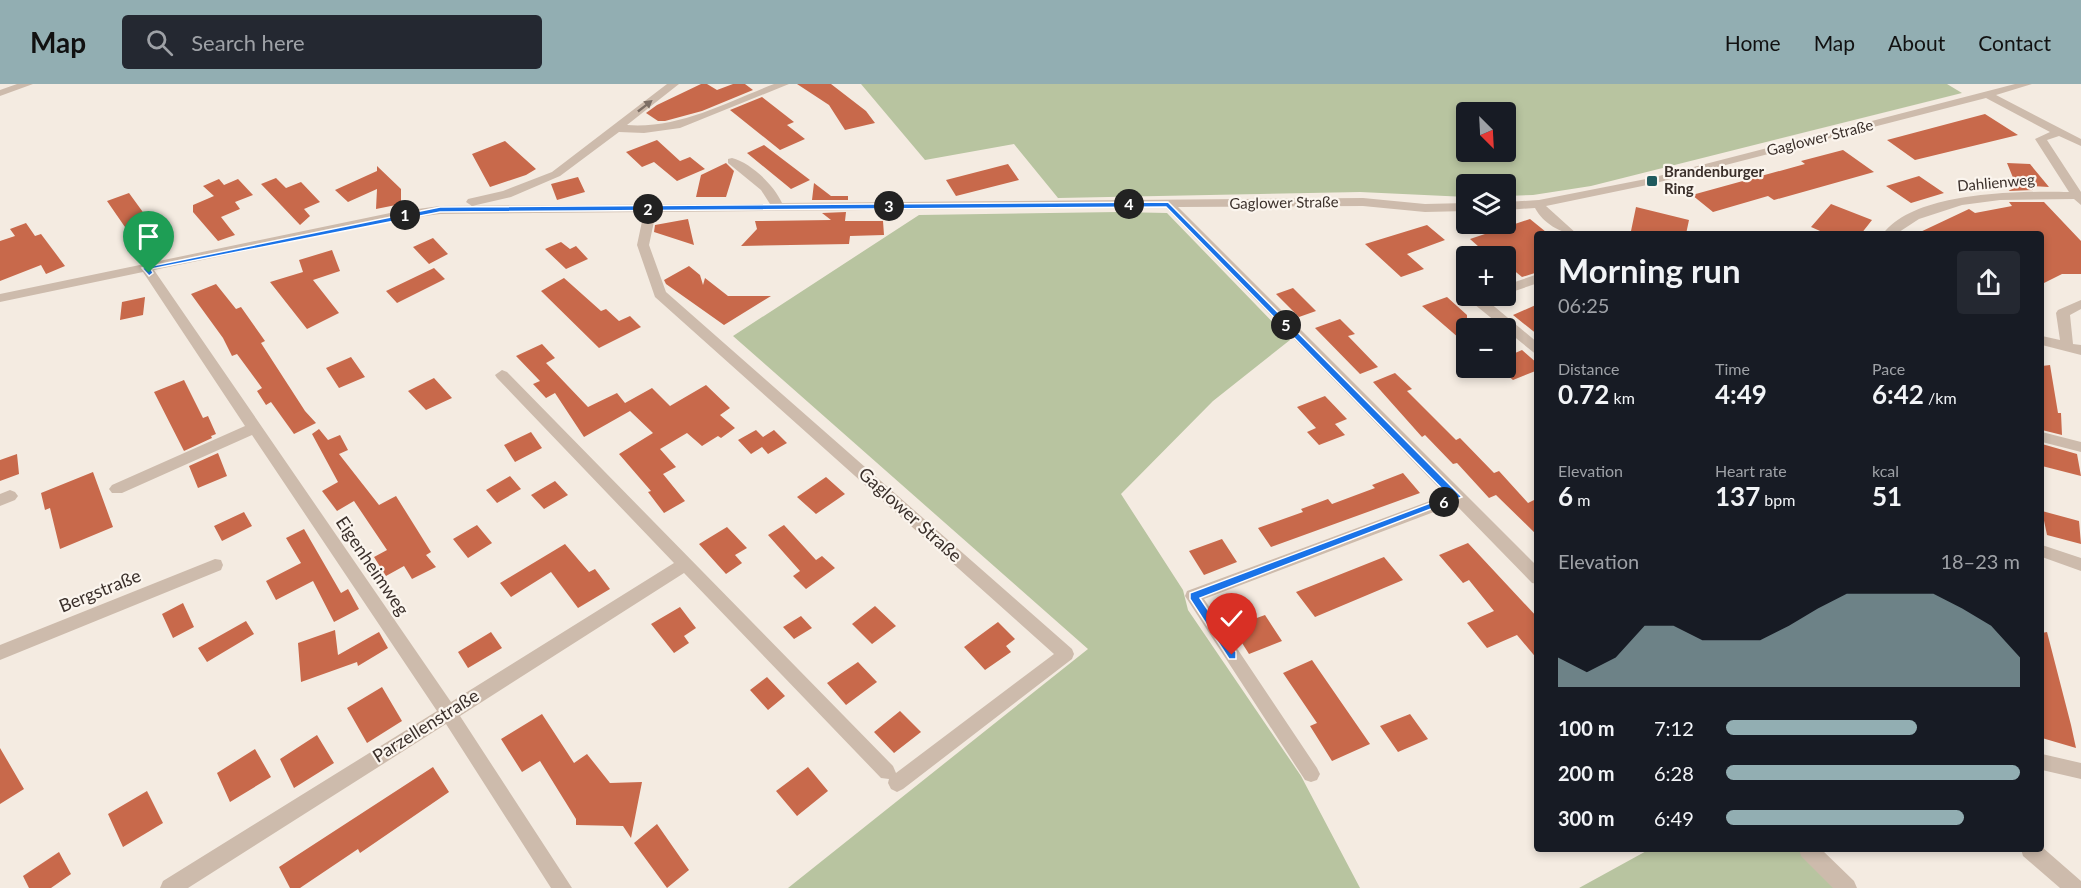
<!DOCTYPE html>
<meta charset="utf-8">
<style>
:root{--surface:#171b24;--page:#242831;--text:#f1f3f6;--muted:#9ea1a6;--accent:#92aeb2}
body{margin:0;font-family:Lato,sans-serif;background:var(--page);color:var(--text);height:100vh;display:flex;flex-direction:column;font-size:22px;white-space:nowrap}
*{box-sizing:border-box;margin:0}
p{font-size:20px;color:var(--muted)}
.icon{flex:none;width:33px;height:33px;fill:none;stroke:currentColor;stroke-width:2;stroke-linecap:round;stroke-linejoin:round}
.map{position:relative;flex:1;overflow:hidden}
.sheet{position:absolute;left:1534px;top:147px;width:510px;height:621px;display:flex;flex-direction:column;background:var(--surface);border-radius:6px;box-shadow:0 3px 9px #0003}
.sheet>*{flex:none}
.needle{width:39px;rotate:156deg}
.tools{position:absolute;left:1456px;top:18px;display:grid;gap:12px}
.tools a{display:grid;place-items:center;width:60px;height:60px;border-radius:6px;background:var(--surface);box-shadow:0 3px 9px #0003;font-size:30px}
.pin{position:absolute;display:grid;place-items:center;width:51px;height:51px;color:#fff;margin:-62px -26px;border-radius:50% 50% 50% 0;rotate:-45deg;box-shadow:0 0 6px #0007}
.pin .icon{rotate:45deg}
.km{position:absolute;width:30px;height:30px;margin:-15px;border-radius:50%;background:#222;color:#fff;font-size:16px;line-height:30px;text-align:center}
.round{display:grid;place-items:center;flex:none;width:63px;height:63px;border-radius:6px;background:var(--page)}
.overview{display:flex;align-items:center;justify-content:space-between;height:102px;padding:0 24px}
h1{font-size:33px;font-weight:700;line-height:45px}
.stats{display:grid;grid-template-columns:repeat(3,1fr);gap:9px;height:102px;padding:6px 24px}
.stats div{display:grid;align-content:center}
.stats b{font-size:26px;font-weight:700}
.stats small{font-size:16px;font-weight:400}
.stats p{font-size:16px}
.chart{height:168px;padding:12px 24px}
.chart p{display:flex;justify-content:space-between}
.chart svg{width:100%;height:108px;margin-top:6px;fill:var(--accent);opacity:.7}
ul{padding:0 24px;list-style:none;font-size:20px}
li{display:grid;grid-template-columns:96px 72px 1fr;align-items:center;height:45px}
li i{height:15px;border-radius:8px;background:var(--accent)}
header{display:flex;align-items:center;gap:36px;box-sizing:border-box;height:84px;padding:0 30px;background:var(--accent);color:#111}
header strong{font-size:28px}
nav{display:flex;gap:33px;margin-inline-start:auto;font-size:21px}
.search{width:420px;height:54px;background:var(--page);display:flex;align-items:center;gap:15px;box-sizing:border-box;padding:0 21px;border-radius:6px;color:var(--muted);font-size:22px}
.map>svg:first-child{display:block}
</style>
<header>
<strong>Map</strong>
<div class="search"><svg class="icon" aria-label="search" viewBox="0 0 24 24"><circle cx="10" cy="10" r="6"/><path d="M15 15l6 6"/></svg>Search here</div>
<nav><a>Home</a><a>Map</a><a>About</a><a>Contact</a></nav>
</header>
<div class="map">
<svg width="2081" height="804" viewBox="0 0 2081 804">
<rect width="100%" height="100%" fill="#f4ebe1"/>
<path fill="#b8c4a0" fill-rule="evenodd" d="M861 0H1947L1962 9 1591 102 1533 111 1506 112V100H1467V113L1360 108 1058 114 1014 60 925 76ZM1467 28H1506V68H1467Z
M1118 128 1167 129 1290 256 1213 317 1121 410 1183 506 1188 526 1301 692 1360 804H788L1088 565 733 252 919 131Z
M1650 765H1798L1836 804H1579Z"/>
<path fill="#c8694b" d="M701 0H707L717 6 733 0H745L753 6 702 27 665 37H658L646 29 657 21Z
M797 0H831L866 27 875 39 845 46 829 21Z
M762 13 794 38 787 41 805 55 780 66 730 26Z
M1985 30 2018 51 1915 76 1887 56Z
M657 56 680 77 690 73 705 85 677 97 654 78 642 83 626 68Z
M505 57 536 85 526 91 490 103 472 70Z
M764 61 810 96 791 105 747 69Z
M1843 66 1874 88 1774 116 1768 112 1713 128 1692 111 1805 80 1801 77Z
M726 79 734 87 726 113H696L701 91Z
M2007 79 2030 80 2049 103 2030 102 2033 106 2008 107 2019 102 2016 101Z
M1008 80 1019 96 956 112 946 96Z
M377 82 401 105V120L376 125 377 105 348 118 335 106 377 87Z
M1919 92 1944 109 1911 119 1886 102Z
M578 93 585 108 557 116 551 100Z
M276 94 286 104 301 98 320 118 304 125 310 132 300 141 261 100Z
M219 95 224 101 238 95 253 111 235 118 240 125 221 133 235 151 218 157 193 128V121L214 112 203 102Z
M814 99 831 112H848V116H812Z
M129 109 161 153 144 160 132 144 127 146 107 117Z
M2009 118H2044L2081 157V190H2062L2042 200V150H1916L1969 125 1975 129 2012 122Z
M1831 120 1872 136 1861 150H1827L1811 143Z
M1636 123 1689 136 1686 150H1642L1631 147Z
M846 128 845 137H883L884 151 850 152 849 160 741 162 757 145 755 137 831 136 822 129Z
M688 135 694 161 654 148 655 141Z
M1530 135 1546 148 1538 150V188L1522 193 1506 180V165L1488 171 1470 155Z
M26 139 35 152 41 150 65 182 46 190 41 181 0 197V157L15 152 10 145Z
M1427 141 1445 156 1407 170 1424 185 1401 193 1365 160Z
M433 154 448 170 429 180 413 163Z
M561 158 570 165 576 162 588 175 566 185 545 165Z
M332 166 340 187 313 196 339 229 307 245 270 198 303 188 299 176Z
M689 182 700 191 703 201 705 194 728 212H771L724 241 666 200 664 196Z
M434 184 445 195 397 219 386 207Z
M564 194 601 227 606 225 619 237 630 232 641 243 599 264 541 207Z
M216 200 236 225 241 223 265 257 261 259 305 327 316 339 294 350 271 318 266 321 257 307 262 304 237 270 232 272 223 254 191 210Z
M1293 204 1316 227 1299 233 1276 210Z
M145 213 143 231 120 236 122 218Z
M1447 213 1467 231V261L1422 222Z
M1538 220V251L1513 231Z
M1340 235 1355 250 1348 252 1378 283 1360 290 1315 244Z
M542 260 555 274 546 279 588 323 617 309 625 319 652 304 670 322 706 301 730 324 720 331 735 344 721 354 718 352 702 362 687 349 660 365 676 383 663 390 685 417 664 429 648 408 651 407 619 370 653 349 630 327 584 353 555 309 546 314 533 300 540 297 516 272Z
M1522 266 1538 280V286L1513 296 1506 290V273Z
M351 273 365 293 339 304 326 284Z
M2050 281 2058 329H2061L2062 351 2042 346V282Z
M1395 289 1412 305 1407 307 1456 356 1460 354 1494 389 1499 387 1528 419 1538 414V452L1496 411 1489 414 1457 379 1453 380 1425 351 1422 353 1373 298Z
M434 294 452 314 426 326 408 307Z
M184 296 203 334 208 332 216 350 211 352 212 354 184 367 154 308Z
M1325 312 1347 335 1335 340 1345 351 1319 361 1307 348 1316 344 1297 323Z
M319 345 328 356 340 351 348 366 339 370 379 421 396 412 431 468 426 471 436 483 412 495 404 482 386 492 374 473 387 466 354 417 337 427 322 407 338 398 312 350Z
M756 346 763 353 774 346 787 359 768 370 762 363 751 370 738 356Z
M531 348 542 364 515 378 504 361Z
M2042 360 2077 370 2081 392 2042 382Z
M218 369 227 392 198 404 189 382Z
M17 370 19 390 0 397V376Z
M93 388 113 443 60 465 50 424 45 426 41 409Z
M1403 389 1420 409 1271 463 1258 444 1303 428 1301 425 1328 415 1332 420 1375 404 1372 401Z
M510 392 521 405 497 419 486 406Z
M826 393 845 410 816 430 797 413Z
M555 397 568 411 544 425 531 411Z
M2042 427 2079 437 2081 460 2047 451Z
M244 428 252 442 222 457 214 442Z
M477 441 492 459 468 474 453 455Z
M784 441 816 476 822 472 835 484 806 505 793 492 800 487 768 451Z
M727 443 747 464 735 471 742 479 726 490 699 460Z
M304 445 341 509 348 505 359 525 334 538 313 497 276 516 266 497 301 479 286 454Z
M1222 455 1237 478 1204 491 1189 467Z
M1468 459 1538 534V576L1517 551 1487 564 1467 539 1494 527 1469 496 1463 499 1439 471Z
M565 460 589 488 595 485 610 505 578 524 551 488 511 513 500 499Z
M1384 473 1403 496 1315 533 1296 508Z
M183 519 194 543 173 554 162 530Z
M875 522 896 542 872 560 852 540Z
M680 523 696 544 684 552 689 559 674 569 651 540Z
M1265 531 1282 557 1249 570 1232 543Z
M801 532 812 544 794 555 783 543Z
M246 537 254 550 207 578 198 564Z
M998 538 1015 555 1006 562 1011 568 985 586 964 563Z
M335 546 338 571 379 548 388 564 358 582 357 578 301 598 298 559Z
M491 548 502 564 468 584 458 568Z
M2047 548 2071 641 2076 664 2042 654V549Z
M1312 576 1370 660 1332 677 1310 642 1317 639 1283 589Z
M858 578 877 598 846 621 827 599Z
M767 593 785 612 768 626 750 606Z
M382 603 402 637 367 659 347 624Z
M900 627 921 648 894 669 874 648Z
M542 630 574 679 587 670 610 699 642 698 631 754 623 742 576 741V735L540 677 522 688 501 655Z
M1410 630 1428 655 1398 668 1380 642Z
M317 651 334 679 294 704 280 675Z
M0 664 24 705 0 720Z
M255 665 271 693 230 718 217 689Z
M433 683 449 708 360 769 358 765 300 804H290L279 783Z
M808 683 828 707 797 732 776 707Z
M147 707 163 739 123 763 108 730Z
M657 740 689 786 667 804 634 759Z
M59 768 71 790 51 804H29L23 792Z"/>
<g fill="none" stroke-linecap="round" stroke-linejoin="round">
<path fill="#cdbbac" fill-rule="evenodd" d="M17 0H33L0 12V6Z
M667 0H679L627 41C679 45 727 18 774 0H789L680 44 644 49 619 48 560 92 511 113 472 122 466 118 468 115 503 107 552 88Z
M2015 0H2032L1996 11 2081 55V62L2059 52 2047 56 2081 108V121L2074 115 2000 116 1962 121 1919 135 1896 150H1883C1915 107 2021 107 2069 108L2035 55 2050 48 1986 14 1652 100 1546 122 1577 150C1561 150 1543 139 1535 124L1506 126V118L1539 116 1651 94Z
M732 74C751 79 774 101 782 119L1363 114 1425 120 1467 119V127L1425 128 1363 122 1178 123 1538 483V500L1532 499 1455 420 1204 515 1317 684 1320 690 1317 696 1311 698 1305 696 1185 512 1187 507 1446 411 1165 123 656 128 649 161 666 208 1072 565 1074 570 1072 575 903 705 897 708 891 705 888 699 889 695 881 694 684 489 460 632 572 804H551L446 640 188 804H160L163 797 437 627 252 351 122 409H112L109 405 112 401 245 342 143 188 0 218V210L395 128 440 122 770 120 761 106 728 79V75ZM644 128 637 161 655 213 1054 570 896 689 893 682 507 288 502 286 495 291 497 294 674 479 451 618 154 186 395 136 440 130Z
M1538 190V199L1506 210V201Z
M1481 212H1499L1498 215 1489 218 1538 259V272L1474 220 1473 217Z
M2081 216V225L2070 231 2073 260 2081 261V271L2042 261V252L2060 256 2056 229 2058 226Z
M2042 348 2081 358V368L2042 358Z
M10 406 15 408 18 412 15 416 0 422V410Z
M2042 461 2081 474V487L2042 473Z
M215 475 221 476 223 481 221 486 0 576V561Z
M2042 670 2081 679V695L2042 686Z
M2042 763 2081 797V804H2060L2023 772 2021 765H2042Z
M1799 765H1821L1854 797 1857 804H1833L1801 772Z"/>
</g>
<defs><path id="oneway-solid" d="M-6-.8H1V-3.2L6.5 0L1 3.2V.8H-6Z" transform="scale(1.5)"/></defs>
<use fill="#7d6f65" href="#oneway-solid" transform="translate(645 22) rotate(-38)"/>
<path fill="#1a73e8" stroke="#fff" stroke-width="1.5" d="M1168 118 1462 413 1200 514 1236 568V575H1229L1190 515V509L1449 412 1166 123 440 128 151 185 153 189 149 192 142 184 440 123Z"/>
<rect fill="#1f5a5e" stroke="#fbf5ee" stroke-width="2" x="1646" y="91" width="12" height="12" rx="3"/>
<g text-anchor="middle" stroke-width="4.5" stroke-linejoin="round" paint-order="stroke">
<g font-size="15" fill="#3b302b" stroke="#fbf5ee">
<text transform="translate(1820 54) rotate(-14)" y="5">Gaglower Straße</text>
<text transform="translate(1996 99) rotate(-5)" y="5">Dahlienweg</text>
<text transform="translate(1284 119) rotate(-1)" y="5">Gaglower Straße</text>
</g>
<g font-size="15" font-weight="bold" fill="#3b302b" stroke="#fbf5ee" text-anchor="start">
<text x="1664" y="93">Brandenburger<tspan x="1664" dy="17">Ring</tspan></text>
</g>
<g font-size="18" fill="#3b302b" stroke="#fbf5ee">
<text transform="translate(910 431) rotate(42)" y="6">Gaglower Straße</text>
<text transform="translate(372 482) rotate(56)" y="6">Eigenheimweg</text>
<text transform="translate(100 507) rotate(-22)" y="6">Bergstraße</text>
<text transform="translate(426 642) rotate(-32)" y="6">Parzellenstraße</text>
</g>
</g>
</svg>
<div class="tools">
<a><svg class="needle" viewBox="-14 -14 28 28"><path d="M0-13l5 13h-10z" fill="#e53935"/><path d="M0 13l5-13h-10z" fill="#9ea1a6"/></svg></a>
<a><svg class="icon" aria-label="layers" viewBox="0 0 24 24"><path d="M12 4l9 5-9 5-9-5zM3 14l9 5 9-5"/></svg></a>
<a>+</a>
<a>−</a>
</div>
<div class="pin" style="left:149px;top:189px;background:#1e9e55"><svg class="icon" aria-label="arrive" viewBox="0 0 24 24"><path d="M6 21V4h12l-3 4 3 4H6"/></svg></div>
<div class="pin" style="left:1232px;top:571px;background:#d93025"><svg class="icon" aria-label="check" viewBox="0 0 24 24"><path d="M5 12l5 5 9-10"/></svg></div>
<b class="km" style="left:405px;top:131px">1</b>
<b class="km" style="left:648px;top:125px">2</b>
<b class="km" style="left:889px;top:122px">3</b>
<b class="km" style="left:1129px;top:120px">4</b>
<b class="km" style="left:1286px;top:241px">5</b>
<b class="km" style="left:1444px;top:418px">6</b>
<section class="sheet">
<div class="overview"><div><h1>Morning run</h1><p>06:25</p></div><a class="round"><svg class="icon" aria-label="share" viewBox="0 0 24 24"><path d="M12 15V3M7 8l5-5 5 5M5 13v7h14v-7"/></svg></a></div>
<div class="stats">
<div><p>Distance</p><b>0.72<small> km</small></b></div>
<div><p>Time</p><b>4:49</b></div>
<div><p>Pace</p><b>6:42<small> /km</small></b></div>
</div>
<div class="stats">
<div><p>Elevation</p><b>6<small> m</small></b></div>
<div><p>Heart rate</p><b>137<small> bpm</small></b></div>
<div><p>kcal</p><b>51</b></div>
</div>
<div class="chart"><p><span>Elevation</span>18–23 m</p>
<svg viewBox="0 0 160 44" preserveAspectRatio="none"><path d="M0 44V32L10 38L20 32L30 19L40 19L50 25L60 25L70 25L80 19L90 12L100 6L110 6L120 6L130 6L140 12L150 19L160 32V44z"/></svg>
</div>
<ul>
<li><b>100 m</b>7:12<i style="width:65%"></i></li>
<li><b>200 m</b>6:28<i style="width:100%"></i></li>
<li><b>300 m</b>6:49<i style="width:81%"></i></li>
</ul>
</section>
</div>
